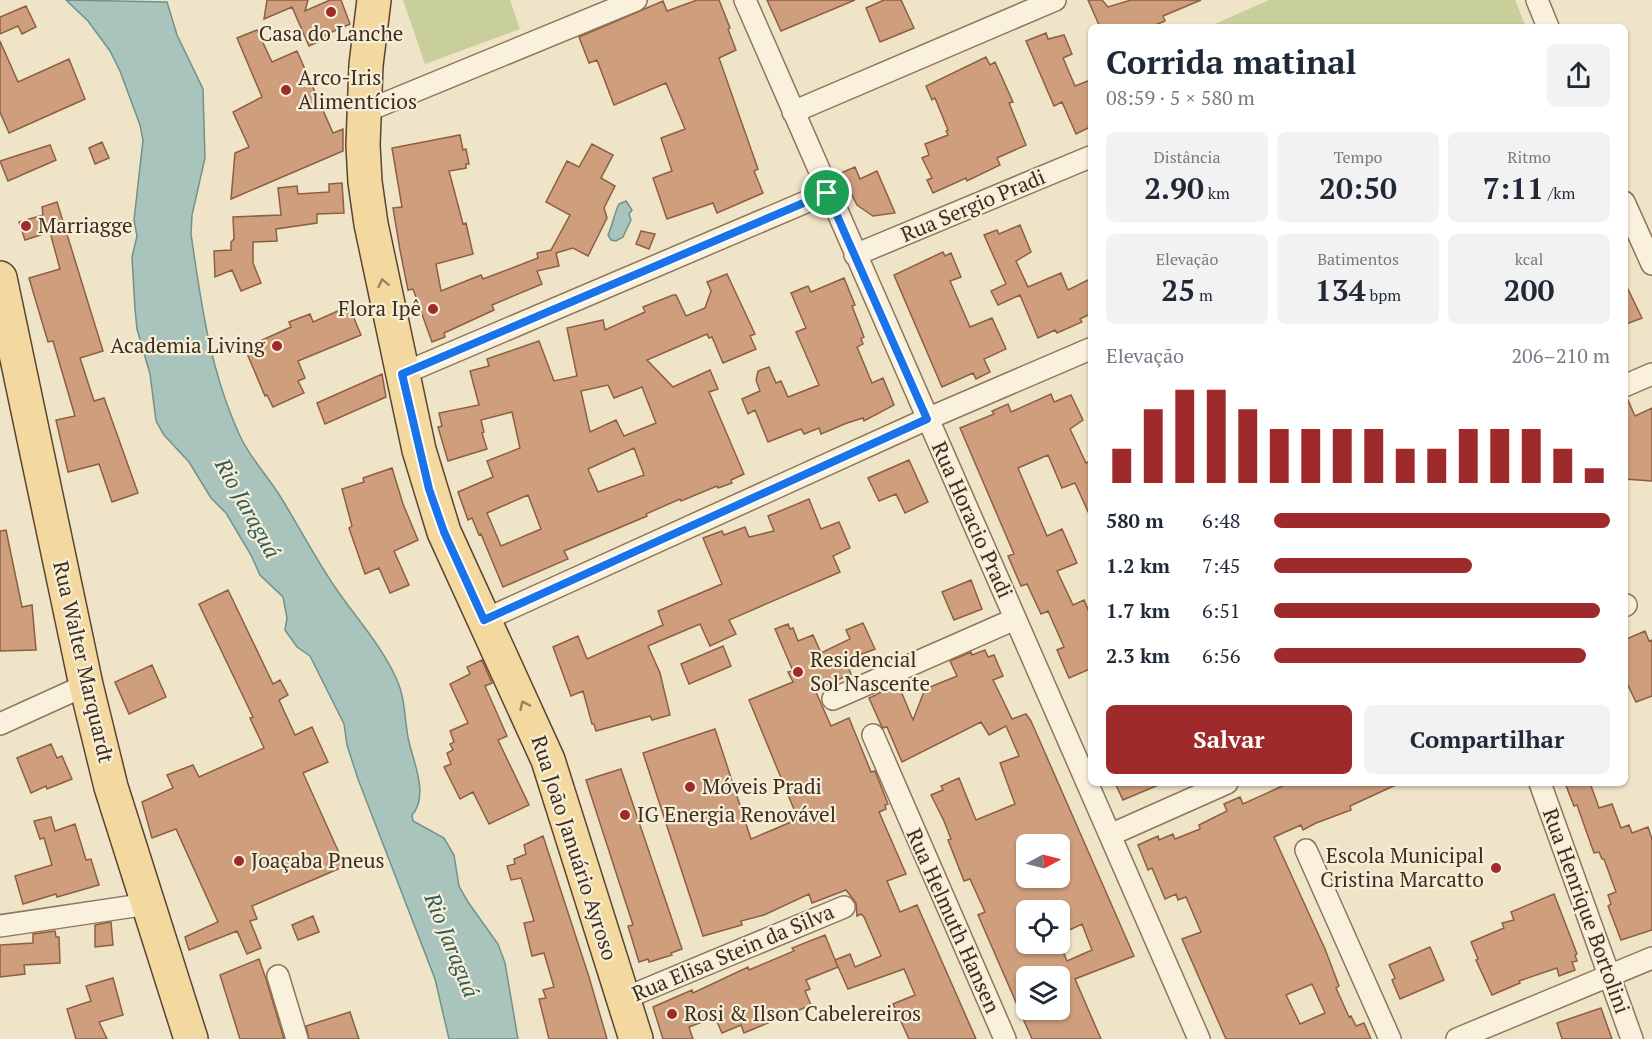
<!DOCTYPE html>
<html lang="pt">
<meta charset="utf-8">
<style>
:root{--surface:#fff;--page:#f2f2f3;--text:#1f2937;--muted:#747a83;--accent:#9e2a2b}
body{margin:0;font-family:"PT Serif",serif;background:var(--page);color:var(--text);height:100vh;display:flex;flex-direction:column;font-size:22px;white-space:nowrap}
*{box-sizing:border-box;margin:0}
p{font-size:20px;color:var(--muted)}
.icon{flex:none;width:33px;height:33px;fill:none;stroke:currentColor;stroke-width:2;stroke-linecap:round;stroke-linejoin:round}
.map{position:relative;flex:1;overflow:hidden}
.side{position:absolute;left:1088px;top:24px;width:540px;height:762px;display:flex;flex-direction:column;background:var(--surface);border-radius:9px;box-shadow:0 2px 4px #0004}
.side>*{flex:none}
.needle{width:39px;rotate:83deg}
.buttons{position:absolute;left:1016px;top:834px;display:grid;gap:12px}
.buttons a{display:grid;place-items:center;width:54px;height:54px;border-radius:9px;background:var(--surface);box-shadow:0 2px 4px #0004;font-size:30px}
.pin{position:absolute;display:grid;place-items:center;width:51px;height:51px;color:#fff;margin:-26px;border:3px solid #fff;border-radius:50%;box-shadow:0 2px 6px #0007}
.round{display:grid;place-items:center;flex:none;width:63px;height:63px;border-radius:9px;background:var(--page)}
.summary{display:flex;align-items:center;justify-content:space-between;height:102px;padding:0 18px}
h1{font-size:33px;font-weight:700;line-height:45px}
.figures{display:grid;grid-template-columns:repeat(3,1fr);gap:9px;height:102px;padding:6px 18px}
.figures div{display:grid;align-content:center;border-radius:9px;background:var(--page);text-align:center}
.figures b{font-size:30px;font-weight:700}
.figures small{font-size:16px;font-weight:400}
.figures p{font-size:16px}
.chart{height:168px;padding:12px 18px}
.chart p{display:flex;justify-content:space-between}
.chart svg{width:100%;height:108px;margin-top:6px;stroke:var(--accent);stroke-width:6}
.primary-button{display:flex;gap:12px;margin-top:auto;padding:12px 18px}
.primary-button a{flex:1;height:69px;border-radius:9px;background:var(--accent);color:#fff;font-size:24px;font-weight:700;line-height:69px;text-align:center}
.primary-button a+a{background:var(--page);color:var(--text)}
ul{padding:0 18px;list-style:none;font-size:20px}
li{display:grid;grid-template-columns:96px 72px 1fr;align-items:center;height:45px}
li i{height:15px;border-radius:8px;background:var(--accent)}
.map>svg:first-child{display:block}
</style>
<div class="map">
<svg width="1652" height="1039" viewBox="0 0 1652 1039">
<rect width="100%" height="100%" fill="#f0e4c8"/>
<path fill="#c9cf9b" d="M403 0H510L520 29 425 64Z
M1269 0H1515L1526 27H1208Z"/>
<path fill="#a9c4bc" stroke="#6f938a" stroke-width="1.5" d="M66 0 167 2 177 35 203 89 205 158 192 215 191 234C201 303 210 371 240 436 250 458 267 475 280 496 300 528 317 562 339 593 359 621 383 648 397 680 406 700 404 720 409 742 414 763 429 796 412 815L413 821 444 838 454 855 459 886 468 902 498 944 505 963 518 1039H449L435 979 358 779 347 745 344 724 310 656 297 647 285 630 287 618 283 597 260 575 251 555 226 513 211 498 189 462 164 435 156 421 150 374 137 329 135 309 132 257 137 236 134 220 143 140 140 125 120 71 110 51 88 21Z
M626 201 632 210 629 214 631 220 623 237 616 241 611 240 608 235C613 224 614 214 619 204Z"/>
<path fill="#cf9f7d" stroke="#8d5f41" stroke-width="1.5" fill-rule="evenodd" d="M267 0H308L305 11 330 0H341L350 24 325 35 327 38 309 46 292 7 264 19Z
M697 0H719L730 28 728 29 736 50 719 58 758 169 754 171 763 193 717 213 713 203 667 219 653 178 672 171 661 138 685 129 666 83 614 105 597 60 589 63 579 37 663 1 667 11Z
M767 0H855L781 31Z
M884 0H901L914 28 880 42 866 8Z
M1088 0H1102L1108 7 1131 0H1201L1163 16 1165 21 1150 27H1100Z
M26 6 36 27 22 34 18 26 0 34V17Z
M257 30 272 62 297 51 333 133 343 129V151L231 199 235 153 249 147 233 112 262 97 237 38Z
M1046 33 1048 39 1064 35 1072 54 1063 58 1075 86 1090 80V127L1076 134 1062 102 1054 106 1026 41Z
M0 41 18 82 69 59 85 99 9 133 0 112Z
M986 57 990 65 995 62 1013 102 1009 103 1026 145 997 158 1000 165 967 181 966 178 933 193 927 180 932 178 922 158 929 155 925 144 948 135 946 131 948 130 935 98 932 100 926 86Z
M460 135 463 150 466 149 469 164H466V168L449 171 463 224 466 223 473 254 436 264 441 291 481 275 483 279 538 258 537 253 551 250 570 215 546 202 567 161 579 167 592 144 613 155 601 178 615 186 604 208 607 218 588 256 573 248 556 253 559 266 537 271 542 284 492 305 494 310 444 333 445 337 432 342 413 289 408 290 400 250 393 208 402 207 392 148Z
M102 142 109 158 95 164 89 148Z
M50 145 56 160 8 181 0 161Z
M855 167 860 179 877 171 895 213 873 216 857 205 841 173Z
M342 183 344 213 317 214V223L276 229 277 241 253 242V263L261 283 241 291 232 270 215 277 214 251 231 250V242L234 239 233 217 281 215 278 188 297 186 298 194 329 192V184Z
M57 202 103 351 80 358 94 401 104 398 138 493 112 502 99 464 68 472 56 420 75 416 53 341 48 342 29 278 60 269 50 232 25 240 19 222 43 215 42 207Z
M1020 225 1031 252 1016 261 1028 287 1061 273 1068 290 1090 279V314L1080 319 1082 322 1057 333 1055 330 1038 338 1020 295 998 305 991 291 1006 284 984 235 997 230 999 234Z
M641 231 655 234 649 249 636 244Z
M943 252 945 256 951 253 961 277 950 281 970 327 992 318 1006 349 984 359 990 372 976 379 973 373 942 387 894 275Z
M727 274 755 334 750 336 756 349 723 363 712 337 709 338 707 334 647 360 673 387 710 370 718 389 709 392 744 474 731 480 732 483 718 488 717 486 681 501 680 499 646 514 647 516 564 551 568 559 503 587 481 534 479 535 472 518 468 520 458 492 493 477 487 461 520 448 512 412 481 420 484 432 482 433 487 449 448 461 438 427 442 426 439 413 479 405 470 371 489 366 487 359 539 341 554 381 577 376 567 328 603 320 605 330 645 312 643 307 673 295H676L686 316 705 308 711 291 707 282ZM608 385 614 398 642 387 656 423 624 436 616 420 590 432 581 391ZM634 448 644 475 598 492 588 469ZM528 495 541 529 501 546 487 513Z
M844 278 855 305 852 306 864 337 861 339 863 344 857 347 872 383 883 378 894 405 864 421 863 418 847 423 821 434 819 428 804 434 801 429 768 442 755 410 748 414 742 399 760 391 756 380 758 371 769 367 776 383 781 381 788 397 819 385 796 332 806 328 791 293 808 286 811 292Z
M1624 281 1642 318 1624 325Z
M349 306 361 335 298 361 305 378 298 381 304 393 273 407 267 395 265 396 246 351 260 344V341L291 327 289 322 310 314 313 322Z
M382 374 386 397 325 424 317 403Z
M1051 394 1054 402 1071 395 1083 420 1070 429 1086 463 1090 461V516L1075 483 1062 488 1048 455 1018 468 1047 536 1062 529 1077 563 1057 571 1073 605 1084 600 1090 614V669L1069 678 1057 650 1064 647 1048 611 1041 614 1027 584 1021 586 1008 556 1014 554 960 428 994 414 992 411 1008 404 1011 412Z
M1624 398H1627L1635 416 1652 408V481L1624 479Z
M909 460 928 502 905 513 896 494 879 501 868 478Z
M392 468 403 504 418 540 394 551 409 585 390 593 379 568 365 574 349 528 352 526 342 489 364 482 363 478Z
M809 499 821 529 839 522 850 548 833 556 840 572 729 620 736 634 710 646 700 624 648 646 660 673 670 715 652 720 650 716 596 731 594 724H592L583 691 571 696 553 647 578 636 587 659 663 625 658 611 722 584 703 538 722 531 724 535 745 527 749 537 774 531 768 516Z
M6 530 22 607 32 605 36 650 0 651V531Z
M971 580 982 609 954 620 942 592Z
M228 590 273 684 280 680 288 695 279 700 295 735 312 727 328 762 303 773 345 866 252 906 257 919 250 921 261 948 247 954 237 931 189 950 185 937 218 922 176 829 152 838 142 802 173 788 167 775 193 765 199 777 264 748 250 718 253 717 199 604Z
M863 623 875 649 849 659 848 667 851 674 815 690 831 726 849 718 871 772 875 771 888 804 885 805 886 809 879 812 906 874 887 881 900 912 917 905 976 1039H909L893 1004 915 995 904 969 848 989 835 960 850 954 855 967 881 956 864 917 861 914 857 916 856 903 846 890 812 903 809 894 764 915 741 921 742 925 703 936 643 753 715 729 751 839 798 819 749 700 793 682 788 672 793 671 775 629 788 624 790 629 793 628 798 641 813 635 821 653 850 639 846 630Z
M1645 631 1649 641 1652 640V696L1636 702 1624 677V640Z
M723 646 731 666 689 684 681 664Z
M985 650 988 657 994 655 1003 676 993 680 1012 719 1026 714 1031 721 1134 956 1075 979 1101 1039H1032L978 915 985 912 970 879 964 881 948 840 951 839 944 821 931 795 943 790 941 786 959 778 976 820 1015 804 1000 763 1019 756 1006 726 989 735 981 722 902 762 887 727 883 728 881 725 869 698 898 684 913 720 925 689 957 676 950 661 971 652 972 655ZM1026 844H1059V878H1026ZM1026 910H1059V935L1082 924 1092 950 1067 961 1060 944H1026ZM1026 976H1059V1010H1026Z
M482 660 492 683 485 686 507 736 498 740 529 805 489 824 473 792 460 799 444 767 451 764 447 753 453 750 450 744 454 742 450 731 468 723 450 684 470 674 467 667Z
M152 665 166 697 129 714 115 682Z
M51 744 57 758 62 756 72 779 47 789 46 786 31 793 17 758Z
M621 769 682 949 671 953 672 955 649 962 648 959 639 962 628 926 633 925 586 780Z
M1115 783H1163L1123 800Z
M1289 783H1400L1350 806 1351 810 1316 823 1303 830 1301 825 1274 837 1325 949 1339 986 1336 988 1349 1017 1351 1016 1356 1026 1364 1023 1371 1039H1226L1182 939 1201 932 1186 897 1178 900 1176 894 1165 899 1152 868 1148 870 1138 845 1158 836 1159 840 1173 834 1175 839 1200 829 1199 825 1227 811 1224 804 1240 797 1243 804ZM1312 984 1325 1013 1300 1024 1286 995Z
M1565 783H1590L1599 808 1612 804 1621 828 1629 825 1632 833 1648 827 1652 839V930L1621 940 1608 906 1611 904 1608 895 1616 892 1604 859H1602L1599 852 1594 853 1577 805 1574 806Z
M51 817 55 831 75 824 86 860 91 859 99 885 57 897 56 894 23 904 15 876 52 865 44 838 40 839 34 821Z
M543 836 589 977 607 1039H549L539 999 546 998 543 990 554 987 544 953 532 956 524 923 534 921 521 878 511 880 507 866 515 864 514 859 526 854 524 845Z
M1554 894 1577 954 1575 955 1577 961 1572 962 1575 970 1559 976 1557 968 1519 981 1520 983 1492 995 1476 960 1478 959 1471 942 1504 928 1502 923 1514 920 1511 912Z
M313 916 319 932 298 940 292 925Z
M111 922 113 945 95 947V925Z
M55 931 56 937H59L60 963 24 965 25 974 0 977V945L33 943V934Z
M825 935 838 967 806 980 810 989 805 991 811 1005 744 1033 741 1025 722 1033 715 1017 689 1027 693 1039H663L653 1007 692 990 693 993 748 967 749 970 794 951 792 948Z
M1430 947 1444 980 1400 999 1392 980 1395 978 1389 965Z
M259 959 266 979 284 1039H240L220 975Z
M113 978 123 1015 99 1022 107 1039H76L67 1009 91 1001 86 986Z
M1601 1008 1612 1039H1562L1557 1023Z
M350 1012 359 1039H309L306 1026Z"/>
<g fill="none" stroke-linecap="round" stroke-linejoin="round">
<defs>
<path id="minor" d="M745 0 1199 1039
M1537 0 1548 27
M364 112 636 0
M793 112 1055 0
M1624 202 1652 264
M855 255 1090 157
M402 374 827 193
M1624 386 1652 374
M1624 606 1626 605
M484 620 927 419 1090 349
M833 699 1015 619
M0 724 86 685
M873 735 1005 1039
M1540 783 1632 1039
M1110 835 1227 783
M1306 850 1390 1039
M0 926 148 904
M278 976 297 1039
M623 999 844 907
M1457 1039 1652 958"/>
<path id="primary" d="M374 0 366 65 363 145 365 182 371 224 419 450 444 532 548 760 636 1039
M0 278 86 685 111 787 191 1039"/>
</defs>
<use href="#minor" stroke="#8d765c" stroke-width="24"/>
<use href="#primary" stroke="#5b4430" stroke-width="36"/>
<use href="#minor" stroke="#faf1dc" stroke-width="21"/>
<use href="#primary" stroke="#f3d9a0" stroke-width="33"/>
</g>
<defs><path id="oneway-chevron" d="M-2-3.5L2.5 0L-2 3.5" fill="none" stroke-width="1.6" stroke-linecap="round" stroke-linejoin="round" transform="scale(1.5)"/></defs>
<g stroke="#988460">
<use href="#oneway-chevron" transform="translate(383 283) rotate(-102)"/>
<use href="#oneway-chevron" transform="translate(524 705) rotate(-115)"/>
</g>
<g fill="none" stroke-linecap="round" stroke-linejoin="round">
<defs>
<path id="route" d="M827 193 927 419 484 620 444 532 429 489 402 374Z"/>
</defs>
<use href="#route" stroke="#fff" stroke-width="12"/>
<use href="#route" stroke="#1a73e8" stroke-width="8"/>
</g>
<g fill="#9e2a2b" stroke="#f7eed8" stroke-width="2">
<circle cx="331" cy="12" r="6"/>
<circle cx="286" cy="90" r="6"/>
<circle cx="26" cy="226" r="6"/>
<circle cx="433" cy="309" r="6"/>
<circle cx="277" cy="346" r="6"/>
<circle cx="798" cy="672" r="6"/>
<circle cx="690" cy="787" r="6"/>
<circle cx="625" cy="815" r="6"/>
<circle cx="239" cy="861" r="6"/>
<circle cx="1496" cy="868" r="6"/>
<circle cx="672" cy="1014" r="6"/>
</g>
<g text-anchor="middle" stroke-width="4.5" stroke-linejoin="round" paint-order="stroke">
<g font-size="21" fill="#3d2e20" stroke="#f7eed8" text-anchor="start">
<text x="331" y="41" text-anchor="middle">Casa do Lanche</text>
<text x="298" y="85">Arco-Iris<tspan x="298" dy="24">Alimentícios</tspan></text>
<text x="38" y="233">Marriagge</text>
<text x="421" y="316" text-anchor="end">Flora Ipê</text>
<text x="265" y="353" text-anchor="end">Academia Living</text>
<text x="810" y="667">Residencial<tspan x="810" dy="24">Sol Nascente</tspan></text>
<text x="702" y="794">Móveis Pradi</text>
<text x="637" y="822">IG Energia Renovável</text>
<text x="1484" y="863" text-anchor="end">Escola Municipal<tspan x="1484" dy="24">Cristina Marcatto</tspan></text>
<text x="251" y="868">Joaçaba Pneus</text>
<text x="684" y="1021">Rosi &amp; Ilson Cabelereiros</text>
</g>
<g font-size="21" fill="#3d2e20" stroke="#f7eed8">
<text transform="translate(973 206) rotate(-23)" y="7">Rua Sergio Pradi</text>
<text transform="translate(972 520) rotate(66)" y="7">Rua Horacio Pradi</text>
<text transform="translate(83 662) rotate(77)" y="7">Rua Walter Marquardt</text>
<text transform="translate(574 848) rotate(72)" y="7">Rua João Januário Ayroso</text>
<text transform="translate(1586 911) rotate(70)" y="7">Rua Henrique Bortolini</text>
<text transform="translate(953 921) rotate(66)" y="7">Rua Helmuth Hansen</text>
<text transform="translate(733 953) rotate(-23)" y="7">Rua Elisa Stein da Silva</text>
</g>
<g font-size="22" font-style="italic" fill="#2f5d5a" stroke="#f7eed8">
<text transform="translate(248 508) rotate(61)" y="8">Rio Jaraguá</text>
<text transform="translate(452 945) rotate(68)" y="8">Rio Jaraguá</text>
</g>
</g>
</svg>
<div class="buttons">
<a><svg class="needle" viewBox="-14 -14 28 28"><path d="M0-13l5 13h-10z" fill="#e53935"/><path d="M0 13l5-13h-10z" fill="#747a83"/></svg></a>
<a><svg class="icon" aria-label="locate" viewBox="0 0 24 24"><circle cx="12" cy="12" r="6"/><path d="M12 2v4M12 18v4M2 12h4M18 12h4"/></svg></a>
<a><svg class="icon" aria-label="layers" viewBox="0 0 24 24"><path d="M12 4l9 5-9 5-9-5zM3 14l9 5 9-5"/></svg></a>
</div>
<div class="pin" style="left:827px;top:193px;background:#1e9e55"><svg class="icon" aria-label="arrive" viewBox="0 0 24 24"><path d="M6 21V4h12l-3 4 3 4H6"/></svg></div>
<section class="side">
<div class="summary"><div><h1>Corrida matinal</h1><p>08:59 · 5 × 580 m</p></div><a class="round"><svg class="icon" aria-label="share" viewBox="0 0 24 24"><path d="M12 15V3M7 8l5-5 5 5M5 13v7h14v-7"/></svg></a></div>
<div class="figures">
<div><p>Distância</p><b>2.90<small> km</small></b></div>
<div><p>Tempo</p><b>20:50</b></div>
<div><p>Ritmo</p><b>7:11<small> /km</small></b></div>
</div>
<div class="figures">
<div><p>Elevação</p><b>25<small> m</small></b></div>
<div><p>Batimentos</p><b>134<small> bpm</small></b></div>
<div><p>kcal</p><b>200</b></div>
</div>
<div class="chart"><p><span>Elevação</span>206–210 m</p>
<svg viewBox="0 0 160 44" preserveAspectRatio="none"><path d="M5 44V30M15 44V14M25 44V6M35 44V6M45 44V14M55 44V22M65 44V22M75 44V22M85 44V22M95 44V30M105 44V30M115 44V22M125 44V22M135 44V22M145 44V30M155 44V38"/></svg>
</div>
<ul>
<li><b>580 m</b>6:48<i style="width:100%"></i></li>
<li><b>1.2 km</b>7:45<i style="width:59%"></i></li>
<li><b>1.7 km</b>6:51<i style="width:97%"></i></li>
<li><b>2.3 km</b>6:56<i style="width:93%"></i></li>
</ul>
<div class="primary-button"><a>Salvar</a><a>Compartilhar</a></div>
</section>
</div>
